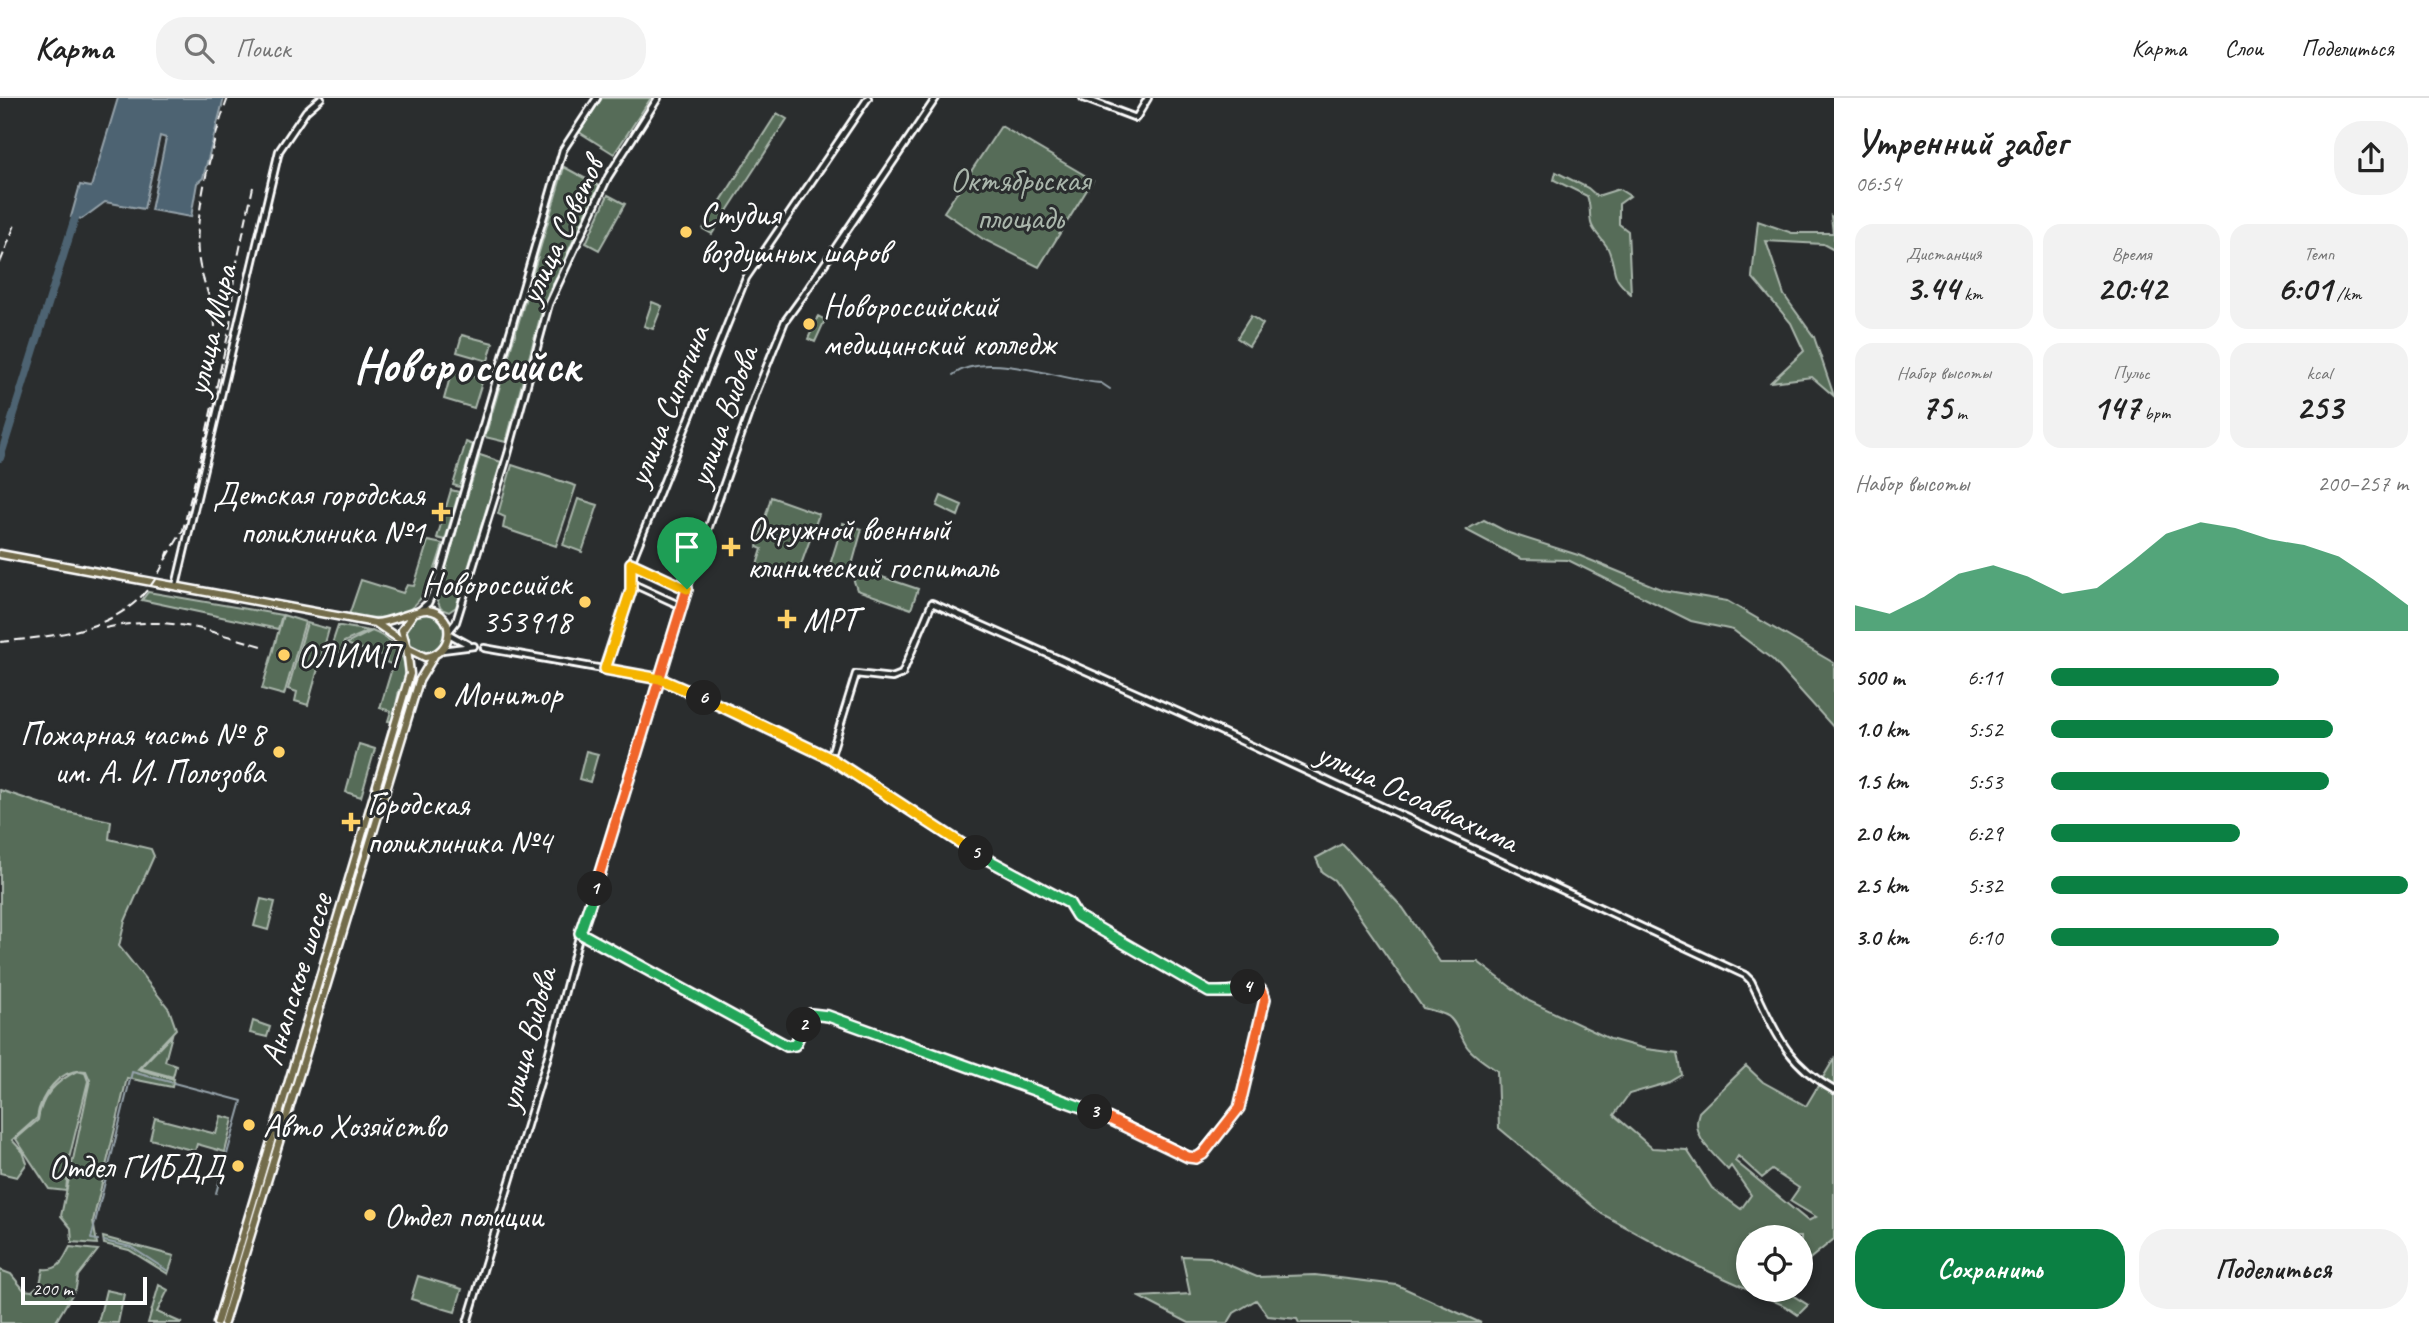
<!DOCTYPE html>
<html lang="ru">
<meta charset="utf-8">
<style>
:root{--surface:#fff;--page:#f2f2f2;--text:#222;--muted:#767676;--line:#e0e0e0;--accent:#0b8043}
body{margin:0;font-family:Caveat,sans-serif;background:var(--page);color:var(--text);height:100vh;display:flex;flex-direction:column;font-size:26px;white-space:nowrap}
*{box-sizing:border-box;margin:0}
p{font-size:23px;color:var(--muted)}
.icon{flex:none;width:38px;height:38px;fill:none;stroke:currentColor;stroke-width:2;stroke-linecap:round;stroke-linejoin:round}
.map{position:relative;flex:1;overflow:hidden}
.panel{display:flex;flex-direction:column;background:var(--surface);width:595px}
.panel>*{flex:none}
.buttons{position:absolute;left:1736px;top:1127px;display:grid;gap:14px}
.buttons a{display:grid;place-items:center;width:77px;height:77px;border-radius:50%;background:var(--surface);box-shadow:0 4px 10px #0003;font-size:35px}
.scale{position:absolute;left:21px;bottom:18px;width:126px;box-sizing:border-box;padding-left:7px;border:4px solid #fff;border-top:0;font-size:19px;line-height:24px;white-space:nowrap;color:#fff;-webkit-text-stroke:5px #2a2d2e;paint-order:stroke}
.pin{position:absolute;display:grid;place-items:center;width:60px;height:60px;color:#fff;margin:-72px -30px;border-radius:50% 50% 50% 0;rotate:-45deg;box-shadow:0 0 7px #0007}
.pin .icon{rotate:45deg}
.km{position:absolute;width:35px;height:35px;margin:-18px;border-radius:50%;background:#222;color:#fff;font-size:19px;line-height:35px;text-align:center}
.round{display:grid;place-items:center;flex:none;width:74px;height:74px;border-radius:28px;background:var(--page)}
.head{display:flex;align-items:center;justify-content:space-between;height:119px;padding:0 21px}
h1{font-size:38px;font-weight:600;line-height:52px}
.metrics{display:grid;grid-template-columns:repeat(3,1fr);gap:10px;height:119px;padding:7px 21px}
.metrics div{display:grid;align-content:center;border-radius:18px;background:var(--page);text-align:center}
.metrics b{font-size:35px;font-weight:600}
.metrics small{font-size:19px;font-weight:400}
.metrics p{font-size:19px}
.chart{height:196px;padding:14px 21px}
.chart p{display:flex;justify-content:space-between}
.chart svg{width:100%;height:126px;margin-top:7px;fill:var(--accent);opacity:.7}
.button{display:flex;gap:14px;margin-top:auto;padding:14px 21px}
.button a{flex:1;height:80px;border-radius:28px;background:var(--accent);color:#fff;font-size:28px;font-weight:600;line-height:80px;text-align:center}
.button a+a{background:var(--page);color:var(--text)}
ul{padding:0 21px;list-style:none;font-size:23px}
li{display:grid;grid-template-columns:112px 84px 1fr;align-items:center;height:52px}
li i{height:18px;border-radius:9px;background:var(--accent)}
header{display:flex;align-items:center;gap:42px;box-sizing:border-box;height:98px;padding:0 35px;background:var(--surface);border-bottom:2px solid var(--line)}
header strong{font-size:33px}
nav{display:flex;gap:38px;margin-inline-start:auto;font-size:24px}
.search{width:490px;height:63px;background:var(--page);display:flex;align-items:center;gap:18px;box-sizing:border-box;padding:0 24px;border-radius:28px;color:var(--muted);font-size:26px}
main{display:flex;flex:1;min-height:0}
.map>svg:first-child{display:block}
</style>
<header>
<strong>Карта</strong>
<div class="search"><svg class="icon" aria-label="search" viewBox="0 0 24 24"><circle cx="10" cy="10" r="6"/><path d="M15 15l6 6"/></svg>Поиск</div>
<nav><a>Карта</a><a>Слои</a><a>Поделиться</a></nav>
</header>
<main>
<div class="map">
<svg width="1834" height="1225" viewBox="0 0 1834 1225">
<rect width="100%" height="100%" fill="#2a2d2e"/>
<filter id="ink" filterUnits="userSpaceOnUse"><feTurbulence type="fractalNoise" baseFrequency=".0143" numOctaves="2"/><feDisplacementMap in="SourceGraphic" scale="14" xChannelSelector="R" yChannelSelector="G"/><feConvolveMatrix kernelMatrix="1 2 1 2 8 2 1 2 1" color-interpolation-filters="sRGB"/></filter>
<g filter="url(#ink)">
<path fill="#566c58" stroke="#aab6ac" stroke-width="2" fill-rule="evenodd" d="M602 0H651L614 56 579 34Z
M777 15 787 21 712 136 703 131Z
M1001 28 1093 82 1039 169 983 141 944 114Z
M564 69 599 88 544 205 506 344 485 339Z
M1556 74 1588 90 1597 98 1619 91 1630 98 1619 106V126L1628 133 1631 196C1609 177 1618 176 1609 153 1606 143 1593 135 1591 125 1589 115 1591 108 1587 98L1554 82Z
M608 97 625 106 599 152 586 145Z
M1831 118 1834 120V152L1823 146 1766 143 1784 197 1814 239 1834 298 1812 279 1771 284 1804 253 1791 225 1752 179 1758 123 1792 135H1833Z
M652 204 662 208 653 231 644 228Z
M818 218 825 222 815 244 808 241Z
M1251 218 1263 226 1249 248 1237 240Z
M462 237 493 245 488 263 457 254Z
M452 272 483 281 474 310 444 301Z
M466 344 473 347 460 389 453 387Z
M480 357 501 364 456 509 449 514 441 511 436 500Z
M512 367 576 388 556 448 503 430 505 419 498 416Z
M451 392 459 394 445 442 437 440Z
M941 398 962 407 958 418 937 408Z
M771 399 819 416 798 475 757 467 762 451 757 449Z
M578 401 598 407 582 454 563 447Z
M1484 422 1509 435 1578 457 1663 492 1727 503 1834 565V630L1773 562 1733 532 1691 523 1568 462 1521 461 1466 432Z
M843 425 862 431 852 467 839 478 828 473Z
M428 443 443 446C426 503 415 529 349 517L361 482 403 495 407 487 414 488Z
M864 473 918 491 911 511 857 492 853 480Z
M148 494 282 517 278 531 142 502Z
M405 535a20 20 0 1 1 40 0a20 20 0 1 1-40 0Z
M283 517 305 524 284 597 262 591Z
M307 525 329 531 308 607 295 603 297 594 288 591Z
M338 528H341L369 533 344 544 341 555 330 552Z
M372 533C400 544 410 563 403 592H399L393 624 388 623 391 613 380 610 393 567 386 564 387 559 346 546Z
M414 582 362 762 357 761 412 583Z
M359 646 375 651 361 699 346 694Z
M586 653 598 656 590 684 579 681Z
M0 692 63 713 111 723 109 741 151 751 154 758 125 823 119 848 169 911 176 931 138 971 174 981 172 989 127 980 93 1123 97 1146 72 1144 71 1130 61 1118 90 982 86 973C60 969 40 998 37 1020L12 1042 23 1054 27 1065 17 1079 0 1075Z
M1342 746 1403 810 1440 864H1478L1529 903 1610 941 1646 951 1678 955 1682 977 1670 984 1629 996 1614 1017 1652 1050 1687 1052 1712 1090 1741 1111 1751 1097 1731 1068 1728 1072C1713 1055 1690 1039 1699 1014L1746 968 1763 984 1806 1008 1834 961V1141L1806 1164 1809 1173 1801 1179V1139H1748V1191L1697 1168 1602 1116 1499 1030 1497 973C1488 966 1472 957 1466 947 1450 919 1457 918 1423 910L1334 782 1322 774 1316 760ZM1738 1058 1762 1080 1772 1072 1799 1090 1790 1103 1816 1119 1808 1123 1735 1063Z
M261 801 275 804 268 832 254 828Z
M253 923 270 929 267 939 250 935Z
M172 937 165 963 176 967 173 979 140 970Z
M77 973 85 975 88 983 69 1061 66 1093 49 1091 16 1041 38 1022C41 998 56 983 77 973Z
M221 1018 233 1021 225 1054 197 1046 195 1053 150 1041 155 1020 216 1036Z
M103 1139 174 1158 168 1176 129 1152 104 1146Z
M70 1149 98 1152 78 1178 76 1190 55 1225H0V1172L11 1176 24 1192 32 1193 40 1186 43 1171C60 1173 63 1162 70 1149Z
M1182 1158 1210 1159 1257 1179 1315 1177 1397 1187 1481 1225H1299L1297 1221 1268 1218 1256 1202 1234 1215 1228 1225H1189L1139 1199 1190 1196Z
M418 1178 462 1191 455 1214 411 1201Z
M159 1187 168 1192 157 1214 182 1225H148Z
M106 1192 124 1196 118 1225H98Z
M1750 1192H1784L1808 1207 1798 1217 1785 1208Z"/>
<path fill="#4e6472" stroke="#95a2aa" stroke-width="2" d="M118 0H224L203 80 197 85 191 119 151 112 166 40 160 38 144 111 105 104 82 121 71 119 80 87 91 89Z"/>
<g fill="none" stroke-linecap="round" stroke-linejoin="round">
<path stroke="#95a2aa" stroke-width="2" d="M953 277C986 251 1062 283 1101 285L1110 291
M98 1142 91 1141 132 974 242 1003 216 1095
M104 1143 131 1149 168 1173"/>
<path stroke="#4e6472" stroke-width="8" d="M0 360 75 120"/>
<defs>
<path id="minor" d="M1083 0 1136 20 1148 0
M631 465 687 490
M631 485 681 508
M176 488 279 53 306 13 321 0
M420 512 428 505 437 486 563 52 597 0
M449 533 456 524 508 356 549 206 608 79 658 0
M449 536 469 547
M484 550 660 581 720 607 830 660 965 749 1069 805 1077 818 1209 894 1256 889 1265 901 1239 1010 1196 1061 1109 1019 828 918 811 916 795 947 787 948 580 835
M442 552 474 548
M605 571 631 492V465L746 180 868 0
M830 660 856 576 892 580 902 576 932 505 1181 615 1745 877 1751 883C1775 932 1784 964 1834 992
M467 1225 548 958 580 835 681 508 756 295 785 223 803 198 936 0"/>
<path id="highway" d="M0 456 375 525C393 524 416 511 428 512 458 516 453 557 425 559L407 550 402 532 413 516
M377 526 402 543
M217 1225 410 576 407 550
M224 1225 419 583 434 558"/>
</defs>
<use href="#minor" stroke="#fff" stroke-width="10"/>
<use href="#highway" stroke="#fff" stroke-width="11"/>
<use href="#minor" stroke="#2a2d2e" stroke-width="4.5"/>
<use href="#highway" stroke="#736c4b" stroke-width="6"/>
<path stroke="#fff" stroke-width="2" stroke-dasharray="10 5" stroke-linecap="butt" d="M0 165 16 124
M215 229C214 203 200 181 198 155 194 117 214 36 228 0
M166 461 183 432 204 345 230 228 234 178 253 89
M105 530C168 517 202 531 262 548
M0 544C71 536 142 531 169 452"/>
</g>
</g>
<g fill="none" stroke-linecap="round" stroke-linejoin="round" filter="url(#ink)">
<defs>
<path id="split-1" d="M595 791 687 491"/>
<path id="split-2" d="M595 791 580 835 787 948 795 947 804 927"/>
<path id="split-3" d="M804 927 811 916 828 918 1095 1014"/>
<path id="split-4" d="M1095 1014 1188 1059 1196 1060 1203 1056 1239 1010 1265 901 1261 892 1248 889"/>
<path id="split-5" d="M976 755 1069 805 1077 818 1209 894H1230L1248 889"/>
<path id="split-6" d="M704 600 830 660 976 755"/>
<path id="split-7" d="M687 491 631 465V492L605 571 660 581 704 600"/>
</defs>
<use href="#split-1" stroke="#fff" stroke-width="14"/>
<use href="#split-2" stroke="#fff" stroke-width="14"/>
<use href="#split-3" stroke="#fff" stroke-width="14"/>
<use href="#split-4" stroke="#fff" stroke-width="14"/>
<use href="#split-5" stroke="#fff" stroke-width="14"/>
<use href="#split-6" stroke="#fff" stroke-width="14"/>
<use href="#split-7" stroke="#fff" stroke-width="14"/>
<use href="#split-1" stroke="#f0652b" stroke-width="9"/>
<use href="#split-2" stroke="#22a559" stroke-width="9"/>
<use href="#split-3" stroke="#22a559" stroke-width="9"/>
<use href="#split-4" stroke="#f0652b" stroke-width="9"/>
<use href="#split-5" stroke="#22a559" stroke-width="9"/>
<use href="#split-6" stroke="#f5b400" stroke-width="9"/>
<use href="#split-7" stroke="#f5b400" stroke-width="9"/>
</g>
<g fill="#ffd166" stroke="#2a2d2e" stroke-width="2.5">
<circle cx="686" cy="134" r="7"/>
<circle cx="809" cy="226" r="7"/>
<path d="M437.5 403.5h7v7h7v7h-7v7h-7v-7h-7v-7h7z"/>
<path d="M727.5 438.5h7v7h7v7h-7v7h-7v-7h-7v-7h7z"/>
<circle cx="585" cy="504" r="7"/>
<path d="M783.5 510.5h7v7h7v7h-7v7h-7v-7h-7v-7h7z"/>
<circle cx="284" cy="557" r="7"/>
<circle cx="440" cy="595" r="7"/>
<circle cx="279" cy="654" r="7"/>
<path d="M347.5 713.5h7v7h7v7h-7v7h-7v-7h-7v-7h7z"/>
<circle cx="249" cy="1027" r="7"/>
<circle cx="238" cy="1068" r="7"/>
<circle cx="370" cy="1117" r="7"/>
</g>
<g text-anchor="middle" stroke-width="6" stroke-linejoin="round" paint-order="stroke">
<g font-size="33" fill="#aab6ac" stroke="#2a2d2e">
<text x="1020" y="93">Октябрьская<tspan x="1020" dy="38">площадь</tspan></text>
</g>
<g font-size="33" fill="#fff" stroke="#2a2d2e" text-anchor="start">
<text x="700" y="127">Студия<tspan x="700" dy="38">воздушных шаров</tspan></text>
<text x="823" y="219">Новороссийский<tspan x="823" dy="38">медицинский колледж</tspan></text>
<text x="425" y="407" text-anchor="end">Детская городская<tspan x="425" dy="38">поликлиника №1</tspan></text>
<text x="747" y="442">Окружной военный<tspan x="747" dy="38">клинический госпиталь</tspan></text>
<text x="571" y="497" text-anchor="end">Новороссийск<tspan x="571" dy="38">353918</tspan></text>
<text x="803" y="533">МРТ</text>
<text x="298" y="569">ОЛИМП</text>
<text x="454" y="607">Монитор</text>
<text x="265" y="647" text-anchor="end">Пожарная часть № 8<tspan x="265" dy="38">им. А. И. Полозова</tspan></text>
<text x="367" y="717">Городская<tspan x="367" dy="38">поликлиника №4</tspan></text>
<text x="263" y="1039">Авто Хозяйство</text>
<text x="224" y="1080" text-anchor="end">Отдел ГИБДД</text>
<text x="384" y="1129">Отдел полиции</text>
</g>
<g font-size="33" fill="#fff" stroke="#2a2d2e">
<text transform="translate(560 132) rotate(-65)" y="12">улица Советов</text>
<text transform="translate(210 232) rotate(-77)" y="12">улица Мира</text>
<text transform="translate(667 307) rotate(-68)" y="12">улица Сипягина</text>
<text transform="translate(722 318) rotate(-70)" y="12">улица Видова</text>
<text transform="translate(1418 698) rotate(25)" y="12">улица Осоавиахима</text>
<text transform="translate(295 881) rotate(-73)" y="12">Анапское шоссе</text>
<text transform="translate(526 941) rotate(-75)" y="12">улица Видова</text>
</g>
<g font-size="47" font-weight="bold" fill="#fff" stroke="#2a2d2e">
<text x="467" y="283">Новороссийск</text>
</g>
</g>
</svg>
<div class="buttons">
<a><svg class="icon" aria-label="locate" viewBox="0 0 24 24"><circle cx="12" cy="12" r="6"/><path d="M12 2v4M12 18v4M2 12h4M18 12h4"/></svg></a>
</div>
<div class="scale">200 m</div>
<div class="pin" style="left:687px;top:491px;background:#1e9e55"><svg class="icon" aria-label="arrive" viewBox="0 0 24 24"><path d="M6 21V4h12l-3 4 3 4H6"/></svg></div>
<b class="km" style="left:595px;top:791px">1</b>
<b class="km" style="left:804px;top:927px">2</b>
<b class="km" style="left:1095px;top:1014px">3</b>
<b class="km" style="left:1248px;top:889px">4</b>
<b class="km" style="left:976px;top:755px">5</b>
<b class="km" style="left:704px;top:600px">6</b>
</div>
<section class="panel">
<div class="head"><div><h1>Утренний забег</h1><p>06:54</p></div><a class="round"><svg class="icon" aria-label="share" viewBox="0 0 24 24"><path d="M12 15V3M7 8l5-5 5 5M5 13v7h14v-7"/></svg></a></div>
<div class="metrics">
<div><p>Дистанция</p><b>3.44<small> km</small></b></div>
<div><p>Время</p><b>20:42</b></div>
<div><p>Темп</p><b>6:01<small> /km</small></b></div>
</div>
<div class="metrics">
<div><p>Набор высоты</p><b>75<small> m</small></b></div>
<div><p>Пульс</p><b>147<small> bpm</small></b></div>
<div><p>kcal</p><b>253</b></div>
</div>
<div class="chart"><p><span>Набор высоты</span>200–257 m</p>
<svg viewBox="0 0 160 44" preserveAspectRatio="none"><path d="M0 44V35L10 38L20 32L30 24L40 21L50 25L60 31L70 29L80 20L90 10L100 6L110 8L120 12L130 14L140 18L150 26L160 35V44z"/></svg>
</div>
<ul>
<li><b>500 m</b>6:11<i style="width:64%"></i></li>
<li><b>1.0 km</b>5:52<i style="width:79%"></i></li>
<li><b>1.5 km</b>5:53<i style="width:78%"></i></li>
<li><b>2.0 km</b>6:29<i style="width:53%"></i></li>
<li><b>2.5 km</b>5:32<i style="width:100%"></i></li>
<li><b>3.0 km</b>6:10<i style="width:64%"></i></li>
</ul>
<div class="button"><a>Сохранить</a><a>Поделиться</a></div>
</section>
</main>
